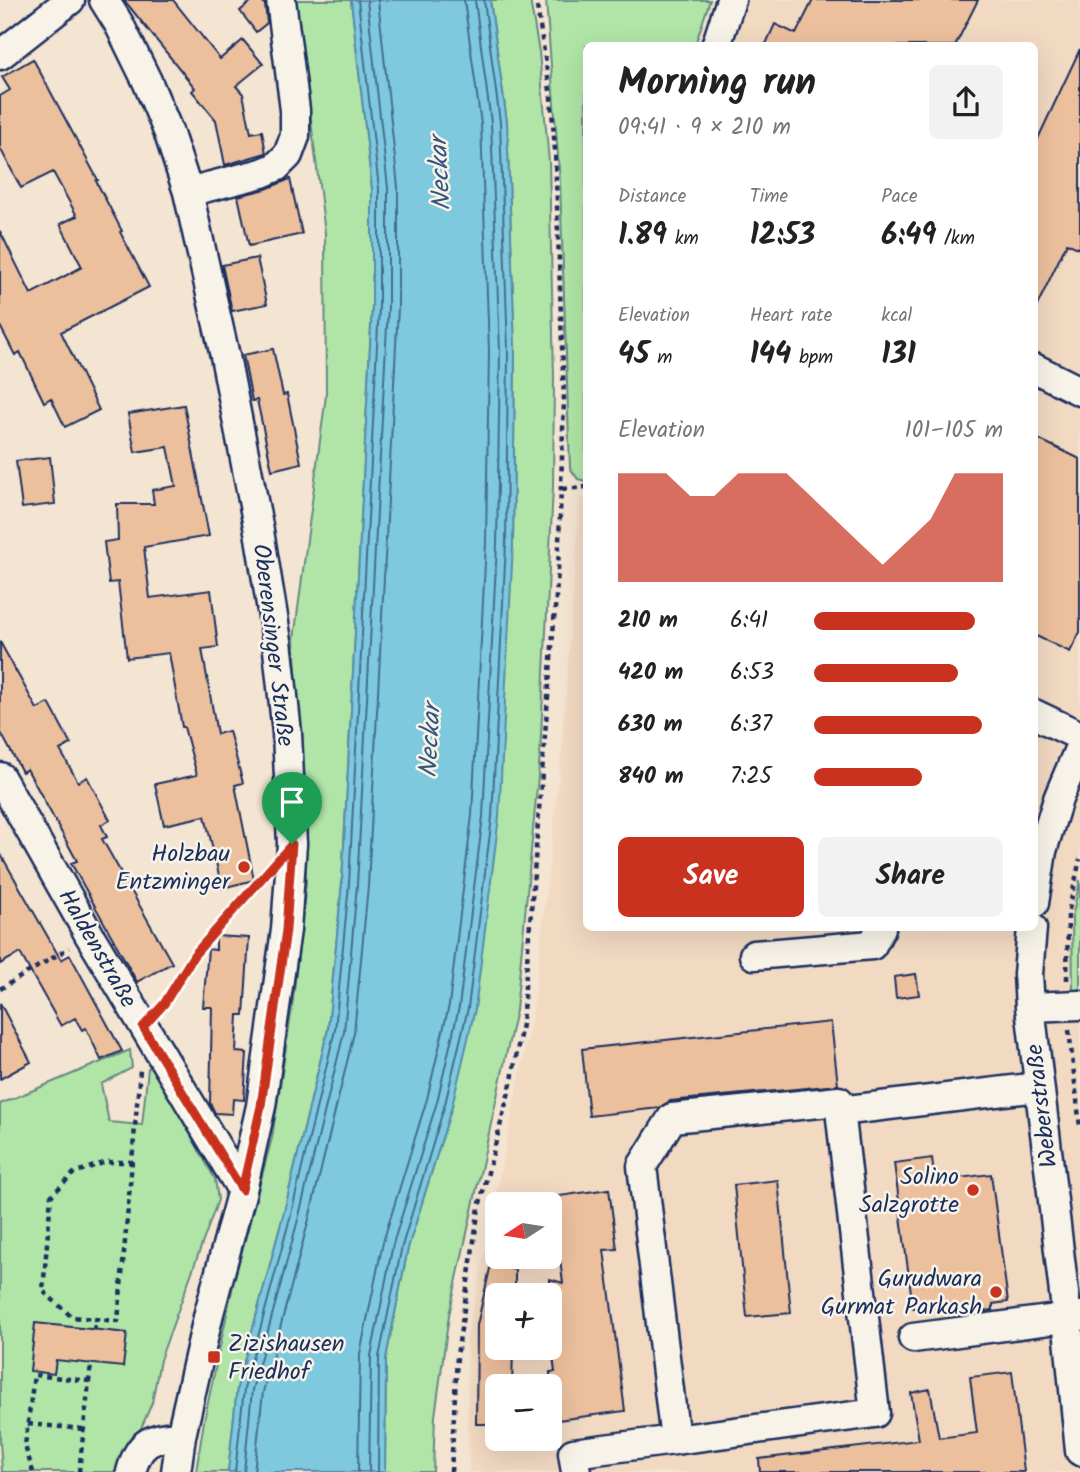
<!DOCTYPE html>
<meta charset="utf-8">
<style>
:root{--surface:#fff;--page:#f2f2f2;--text:#222;--muted:#767676;--accent:#c8321e}
body{margin:0;font-family:Kalam,sans-serif;background:var(--page);color:var(--text);height:100vh;display:flex;flex-direction:column;font-size:26px;white-space:nowrap}
*{box-sizing:border-box;margin:0}
p{font-size:23px;color:var(--muted)}
.icon{flex:none;width:38px;height:38px;fill:none;stroke:currentColor;stroke-width:2;stroke-linecap:round;stroke-linejoin:round}
.map{position:relative;flex:1;overflow:hidden}
.drawer{position:absolute;left:583px;top:42px;width:455px;height:889px;display:flex;flex-direction:column;background:var(--surface);border-radius:10px;box-shadow:0 7px 28px #0002}
.drawer>*{flex:none}
.needle{width:46px;rotate:258deg}
.tools{position:absolute;left:485px;top:1192px;display:grid;gap:14px}
.tools a{display:grid;place-items:center;width:77px;height:77px;border-radius:10px;background:var(--surface);box-shadow:0 7px 28px #0002;font-size:35px}
.pin{position:absolute;display:grid;place-items:center;width:60px;height:60px;color:#fff;margin:-72px -30px;border-radius:50% 50% 50% 0;rotate:-45deg;box-shadow:0 0 7px #0007}
.pin .icon{rotate:45deg}
.round{display:grid;place-items:center;flex:none;width:74px;height:74px;border-radius:10px;background:var(--page)}
.summary{display:flex;align-items:center;justify-content:space-between;height:119px;padding:0 35px}
h1{font-size:38px;font-weight:800;line-height:52px}
.metrics{display:grid;grid-template-columns:repeat(3,1fr);gap:10px;height:119px;padding:7px 35px}
.metrics div{display:grid;align-content:center}
.metrics b{font-size:30px;font-weight:800}
.metrics small{font-size:19px;font-weight:400}
.metrics p{font-size:19px}
.chart{height:196px;padding:14px 35px}
.chart p{display:flex;justify-content:space-between}
.chart svg{width:100%;height:126px;margin-top:7px;fill:var(--accent);opacity:.7}
.cta{display:flex;gap:14px;margin-top:auto;padding:14px 35px}
.cta a{flex:1;height:80px;border-radius:10px;background:var(--accent);color:#fff;font-size:28px;font-weight:800;line-height:80px;text-align:center}
.cta a+a{background:var(--page);color:var(--text)}
ul{padding:0 35px;list-style:none;font-size:23px}
li{display:grid;grid-template-columns:112px 84px 1fr;align-items:center;height:52px}
li i{height:18px;border-radius:9px;background:var(--accent)}
.map>svg:first-child{display:block}
</style>
<div class="map">
<svg width="1080" height="1472" viewBox="0 0 1080 1472">
<rect width="100%" height="100%" fill="#f4e4d2"/>
<filter id="ink" filterUnits="userSpaceOnUse"><feTurbulence type="fractalNoise" baseFrequency=".0143" numOctaves="2"/><feDisplacementMap in="SourceGraphic" scale="14" xChannelSelector="R" yChannelSelector="G"/><feConvolveMatrix kernelMatrix="1 2 1 2 8 2 1 2 1" color-interpolation-filters="sRGB"/></filter>
<g filter="url(#ink)">
<path fill="#f2d9c2" fill-rule="evenodd" d="M743 0H1080V1472H469L467 1339 533 1011 561 759 580 499 586 498V928H1034V46L728 45ZM497 1204H550V1256H497ZM497 1295H550V1348H497ZM497 1386H550V1438H497Z"/>
<path fill="#b0e5a7" stroke="#668a82" stroke-width="2" d="M296 0H351L372 189V307L342 883 328 1029 284 1212 237 1388 228 1472H196L204 1421 234 1281 272 1138 292 1008 306 883 304 793 294 639 326 395 325 233Z
M490 0H530L539 52 549 162 554 377 553 487 540 755 516 1010 449 1315 435 1416 433 1472H385L386 1358 408 1248 452 1106 513 544 515 351 507 122Z
M546 0H710L695 45 586 46V481L578 479 570 468 560 182Z
M1080 880V990L1073 991 1072 918Z
M130 1050 132 1068 101 1084 109 1122 142 1125 148 1068 153 1067 215 1179 218 1200 160 1360 152 1403 142 1426 123 1458 119 1472H2L0 1441V1104Z"/>
<path fill="#7fc9df" stroke="#578bab" stroke-width="2" d="M351 0H490L507 122 515 351 513 544 499 817 475 1009 452 1106 408 1248 386 1358 385 1472H228L237 1388 284 1212 328 1029 342 883 372 307V189Z"/>
<g fill="none" stroke-linecap="round" stroke-linejoin="round">
<path stroke="#436d92" stroke-width="2" d="M235 1472 244 1389 291 1214 335 1030 349 884 379 307V189L358 0
M244 1472 252 1390 299 1216 344 1032 357 885 388 307V188L367 0
M254 1472 263 1392 309 1219 354 1033 368 886 398 307V187L378 0
M358 1472 360 1354 383 1242 427 1099 449 1005 472 815 486 543 489 351 481 124 464 0
M369 1472 371 1356 393 1244 437 1102 459 1007 483 816 497 544 500 351 491 123 475 0
M378 1472 379 1357 402 1246 445 1104 468 1008 492 817 506 544 508 351 500 122 484 0"/>
</g>
<path fill="#edc09d" stroke="#1b2f5e" stroke-width="2" d="M124 0H173L220 59 243 40 263 64 236 86 243 94 251 133 262 131 266 153 225 165 216 120 192 91 195 88Z
M253 0H261L265 5 267 23 256 32 240 11Z
M813 0H978L955 46H765L775 24 796 34Z
M1080 49V249L1067 243 1034 312V147Z
M33 59 98 180 96 181 122 231 120 232 149 287 61 332 99 410 65 427 51 398 44 402 20 352 15 355 0 326V231L31 294 82 267 60 224 77 216 53 172 21 188 0 148V96L10 90 2 77Z
M290 179 302 234 249 246 238 196 266 189Z
M257 258 267 304 232 311 222 265Z
M273 349 283 395 287 394 301 463 272 470 257 400 252 401 243 355Z
M184 405 209 536 144 547 150 598 211 590 218 647 202 649 217 734 229 731 243 783 235 785 254 880 222 888 205 816 164 825 155 784 197 775 184 727H182L169 653 127 658 118 582 109 583 104 542 118 540 117 504H154L152 490 176 486 168 447 135 452 128 414Z
M1034 437 1080 459V632L1070 652 1034 635Z
M50 457 55 504 22 508 16 461Z
M0 642 37 709 49 703 56 716 71 744 60 750 78 782 87 777 110 820 101 825 107 837 102 839 172 963 137 982 71 863 77 861 27 769 22 772 0 731Z
M0 853 61 960 70 955 122 1051 101 1060 86 1028 82 1030 75 1018 61 1026 20 953 0 964Z
M216 936 249 938 244 1015H238L236 1052 247 1053 244 1100 233 1099 232 1114 215 1113 210 1103 212 1007H203L208 949 216 950Z
M916 974 919 995 896 998 894 977Z
M0 1003 31 1062 0 1079Z
M831 1022 838 1085 670 1101 659 1108 589 1116 582 1049Z
M932 1158 935 1181 991 1174 1008 1302 993 1304V1310L955 1315 953 1303 913 1308 894 1163Z
M778 1180 791 1313 747 1317 734 1185Z
M609 1189 617 1249 604 1250 625 1411 550 1421V1372H555L550 1332V1279L563 1283 552 1197Z
M491 1264 515 1270V1295H497V1348H513L512 1386H497V1424H476L477 1325Z
M35 1323 127 1333 123 1367 56 1360 54 1374 30 1371Z
M1012 1372 1024 1472H760L759 1459 919 1440 911 1393 930 1389 939 1438 977 1433 970 1377Z"/>
<g fill="none" stroke-linecap="round" stroke-linejoin="round">
<defs>
<path id="minor" d="M104 0 119 24 147 81 168 131 188 192 225 356 259 531 277 641 287 733 292 844 286 930 261 1106 242 1190 209 1313 181 1436 176 1472
M716 46 731 0
M0 55 70 0
M188 192 262 173 276 167 288 155 295 136V110L281 0
M1034 368 1080 391
M1034 714 1080 736
M0 777 90 936 242 1190
M1034 903 1042 851 1058 799 1080 747
M1032 928 1028 974 1030 1007 1067 1318 1080 1451
M754 955 872 945 881 928
M1030 1007 1080 1005
M839 1101 875 1413 675 1440 642 1166 672 1118Z
M840 1111 1038 1087
M913 1338 1080 1316
M131 1472C139 1442 151 1437 181 1436
M576 1472 573 1453 675 1440"/>
</defs>
<use href="#minor" stroke="#1b2f5e" stroke-width="33"/>
<path stroke="#1b2f5e" stroke-width="4.5" stroke-dasharray="5 5" stroke-linecap="butt" d="M563 489 586 487
M1067 980 1068 914 1080 859
M0 989 69 948
M160 1008 194 955 265 875
M1069 1030 1080 1127
M133 1162H106L74 1173 51 1196 43 1291 72 1317 118 1321 140 1070
M94 1330 96 1319
M28 1424 84 1429
M33 1472 25 1446 34 1375 89 1381
M79 1472 91 1364
M451 1472 457 1356 479 1207 512 1080 522 1024 558 571 564 401 555 150 551 97 536 0"/>
<use href="#minor" stroke="#f7f3e8" stroke-width="28"/>
</g>
</g>
<g fill="none" stroke-linecap="round" stroke-linejoin="round" filter="url(#ink)">
<defs>
<path id="route" d="M292 844 286 930 261 1106 242 1190 143 1027 164 1004 194 955Z"/>
</defs>
<use href="#route" stroke="#fff" stroke-width="14"/>
<use href="#route" stroke="#c8321e" stroke-width="9"/>
</g>
<g fill="#c8321e" stroke="#f7f3e8" stroke-width="2.5">
<circle cx="244" cy="867" r="7"/>
<circle cx="973" cy="1190" r="7"/>
<circle cx="996" cy="1292" r="7"/>
<rect x="207" y="1350" width="14" height="14" rx="3.5"/>
</g>
<g text-anchor="middle" stroke-width="5" stroke-linejoin="round" paint-order="stroke">
<g font-size="24" fill="#1b2f5e" stroke="#f7f3e8">
<text transform="translate(274 645) rotate(83)" y="8">Oberensinger Straße</text>
<text transform="translate(98 948) rotate(60)" y="8">Haldenstraße</text>
<text transform="translate(1041 1106) rotate(-97)" y="8">Weberstraße</text>
</g>
<g font-size="24" fill="#1b2f5e" stroke="#f7f3e8" text-anchor="end">
<text x="230" y="861">Holzbau<tspan x="230" dy="28">Entzminger</tspan></text>
<text x="959" y="1184">Solino<tspan x="959" dy="28">Salzgrotte</tspan></text>
<text x="982" y="1286">Gurudwara<tspan x="982" dy="28">Gurmat Parkash</tspan></text>
<text x="228" y="1351" text-anchor="start">Zizishausen<tspan x="228" dy="28">Friedhof</tspan></text>
</g>
<g font-size="26" font-style="italic" fill="#34567e" stroke="#f7f3e8">
<text transform="translate(439 174) rotate(-93)" y="9">Neckar</text>
<text transform="translate(429 741) rotate(-87)" y="9">Neckar</text>
</g>
</g>
</svg>
<div class="tools">
<a><svg class="needle" viewBox="-14 -14 28 28"><path d="M0-13l5 13h-10z" fill="#e53935"/><path d="M0 13l5-13h-10z" fill="#767676"/></svg></a>
<a>+</a>
<a>−</a>
</div>
<div class="pin" style="left:292px;top:844px;background:#1e9e55"><svg class="icon" aria-label="arrive" viewBox="0 0 24 24"><path d="M6 21V4h12l-3 4 3 4H6"/></svg></div>
<section class="drawer">
<div class="summary"><div><h1>Morning run</h1><p>09:41 · 9 × 210 m</p></div><a class="round"><svg class="icon" aria-label="share" viewBox="0 0 24 24"><path d="M12 15V3M7 8l5-5 5 5M5 13v7h14v-7"/></svg></a></div>
<div class="metrics">
<div><p>Distance</p><b>1.89<small> km</small></b></div>
<div><p>Time</p><b>12:53</b></div>
<div><p>Pace</p><b>6:49<small> /km</small></b></div>
</div>
<div class="metrics">
<div><p>Elevation</p><b>45<small> m</small></b></div>
<div><p>Heart rate</p><b>144<small> bpm</small></b></div>
<div><p>kcal</p><b>131</b></div>
</div>
<div class="chart"><p><span>Elevation</span>101–105 m</p>
<svg viewBox="0 0 160 44" preserveAspectRatio="none"><path d="M0 44V6L10 6L20 6L30 14L40 14L50 6L60 6L70 6L80 14L90 22L100 30L110 38L120 30L130 22L140 6L150 6L160 6V44z"/></svg>
</div>
<ul>
<li><b>210 m</b>6:41<i style="width:85%"></i></li>
<li><b>420 m</b>6:53<i style="width:76%"></i></li>
<li><b>630 m</b>6:37<i style="width:89%"></i></li>
<li><b>840 m</b>7:25<i style="width:57%"></i></li>
</ul>
<div class="cta"><a>Save</a><a>Share</a></div>
</section>
</div>
